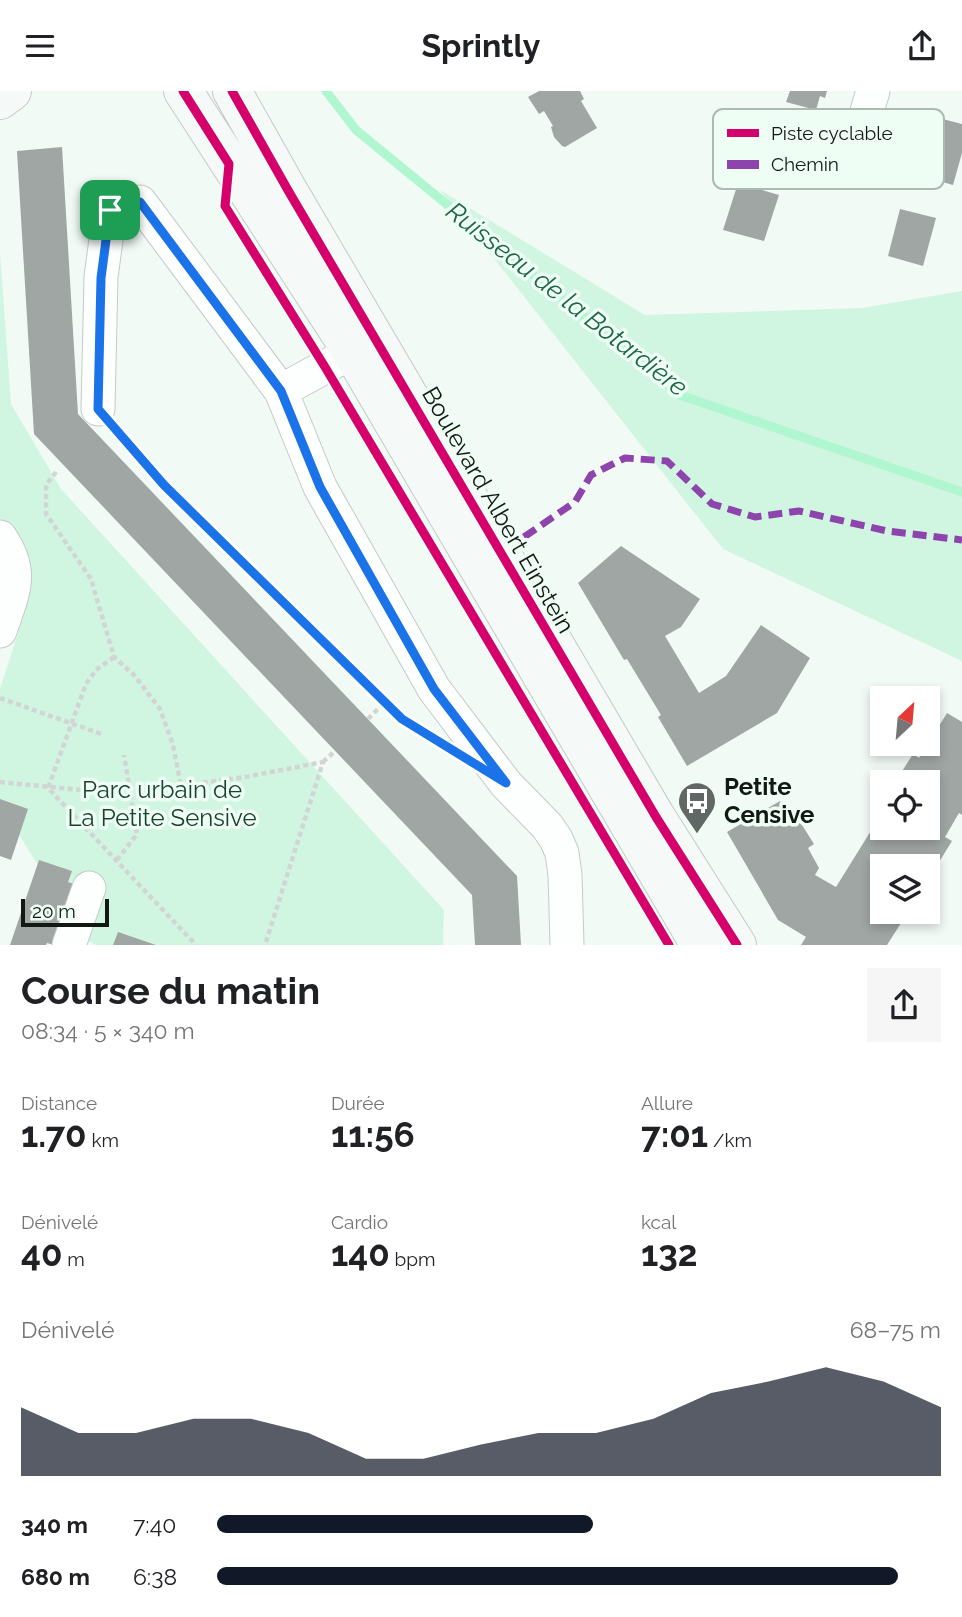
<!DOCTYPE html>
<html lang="fr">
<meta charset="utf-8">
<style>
:root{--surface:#fff;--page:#f6f6f6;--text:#202124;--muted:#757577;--accent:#111827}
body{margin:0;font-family:Raleway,sans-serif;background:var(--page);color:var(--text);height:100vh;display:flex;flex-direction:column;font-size:26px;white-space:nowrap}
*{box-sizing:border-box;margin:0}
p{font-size:23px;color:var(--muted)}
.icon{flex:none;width:38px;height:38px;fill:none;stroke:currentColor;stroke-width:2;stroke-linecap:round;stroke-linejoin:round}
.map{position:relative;height:854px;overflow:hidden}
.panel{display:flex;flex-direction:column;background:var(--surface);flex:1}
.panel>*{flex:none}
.needle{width:46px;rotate:26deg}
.buttons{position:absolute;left:870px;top:595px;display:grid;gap:14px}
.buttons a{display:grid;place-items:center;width:70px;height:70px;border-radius:0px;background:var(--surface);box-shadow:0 4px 10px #0003;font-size:35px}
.scale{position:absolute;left:21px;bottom:18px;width:88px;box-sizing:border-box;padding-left:7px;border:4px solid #131815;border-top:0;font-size:19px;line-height:24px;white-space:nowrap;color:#131815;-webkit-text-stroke:5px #effef5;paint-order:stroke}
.pin{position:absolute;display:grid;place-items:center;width:60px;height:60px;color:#fff;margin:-30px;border-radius:14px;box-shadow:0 4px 10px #0006}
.round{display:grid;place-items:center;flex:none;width:74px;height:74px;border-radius:0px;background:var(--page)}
.headline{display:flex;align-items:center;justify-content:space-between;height:119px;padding:0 21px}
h1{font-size:38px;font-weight:700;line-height:52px}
.figures{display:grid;grid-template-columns:repeat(3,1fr);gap:10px;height:119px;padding:7px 21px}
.figures div{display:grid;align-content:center}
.figures b{font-size:35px;font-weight:700}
.figures small{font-size:19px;font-weight:400}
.figures p{font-size:19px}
.chart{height:196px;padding:14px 21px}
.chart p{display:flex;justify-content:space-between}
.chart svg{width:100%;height:126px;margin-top:7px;fill:var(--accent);opacity:.7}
ul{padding:0 21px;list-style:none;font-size:23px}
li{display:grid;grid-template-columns:112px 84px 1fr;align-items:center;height:52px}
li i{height:18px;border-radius:9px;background:var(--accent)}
header{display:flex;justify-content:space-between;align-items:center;height:91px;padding:0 21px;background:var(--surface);font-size:32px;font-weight:700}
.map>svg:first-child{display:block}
</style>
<header><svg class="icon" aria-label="menu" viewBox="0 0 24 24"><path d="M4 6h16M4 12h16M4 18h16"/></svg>Sprintly<svg class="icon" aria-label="share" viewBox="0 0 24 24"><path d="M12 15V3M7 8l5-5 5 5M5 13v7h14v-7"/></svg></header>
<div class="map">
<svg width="962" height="854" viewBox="0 0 962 854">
<rect width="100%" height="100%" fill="#f2faf6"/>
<path fill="#d0f5e1" d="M440 99 645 224 862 217 962 200V570L723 458Z
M0 162 11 313 61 398 444 819 443 854H96L83 847 0 713V598L23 527 0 488Z"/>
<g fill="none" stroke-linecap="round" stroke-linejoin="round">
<path stroke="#b0f6d1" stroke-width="9" d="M326 0 356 39 680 304 962 401"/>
</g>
<path fill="#a0a6a3" d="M539 0H580L584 8 581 10 597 37 565 56 562 55 554 46 551 36 553 35 544 20 539 23 528 6Z
M790 0H827L825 7 820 5 816 19 786 11Z
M935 26 962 33V62L953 94 911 82 917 62H926Z
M62 56 78 323 517 785 521 854H475L472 804 34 343 17 60Z
M738 92 779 104 764 150 723 139Z
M900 118 936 127 923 175 888 165Z
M621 455 700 508 681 536 665 545 699 602 726 585 761 534 810 567 777 622 687 675 658 626 661 624 627 568 624 569 578 492Z
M947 622 962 631V724L959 722 945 746 952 750 928 789V775H882V821H908L887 854H801L806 846 778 829 727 741 780 710 792 729 797 726 814 753 808 757 819 777 815 784 836 796 882 722V737H928V691H904L905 689 899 685 913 663 919 667Z
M0 708 28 718 11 769 0 765Z
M39 769 72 780 68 791 74 793 54 854 47 852 46 854H10Z
M118 841 156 854H113Z"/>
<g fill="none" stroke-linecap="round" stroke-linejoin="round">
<defs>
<path id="street" d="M852 70 873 0
M281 300 352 261
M98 318 101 186 110 119 140 111 281 300 320 396 434 598 506 693 547 735 556 748 562 762 565 784 567 854
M0 446C25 482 13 501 0 540
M69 854 89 797"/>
<path id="secondary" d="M183 0 352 261 700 854
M232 0 289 101 656 726 737 854
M0 9 12 0"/>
</defs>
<use href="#street" stroke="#c4cac7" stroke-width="35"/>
<use href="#secondary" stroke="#c4cac7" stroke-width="40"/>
<path stroke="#d2d5d3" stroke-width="4.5" stroke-dasharray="5 3.5" stroke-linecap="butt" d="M117 339 164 394 402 628 428 644
M56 381 46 394V423L91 488 114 566 134 584 160 618 173 654 181 695
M114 566 96 579 86 593 48 697 196 854
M0 607 104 644
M368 628 385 611
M323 671 335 660
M0 691 121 703 245 686 323 671 265 854
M117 769 137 743 124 664"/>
<use href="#street" stroke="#fdfefe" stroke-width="33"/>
<use href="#secondary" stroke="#f5f9f7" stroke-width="38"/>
<path stroke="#8e44ad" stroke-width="7" stroke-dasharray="14 7" stroke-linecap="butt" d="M524 446 575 411 591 384 625 367 667 370 712 413 755 426 799 420 887 440 962 449"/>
<defs>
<path id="cycleway" d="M183 0 229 73 225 115 325 276 669 854
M232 0 289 101 656 726 737 854"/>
</defs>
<use href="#cycleway" stroke="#effef5" stroke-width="13"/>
<use href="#cycleway" stroke="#d6006c" stroke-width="9"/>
</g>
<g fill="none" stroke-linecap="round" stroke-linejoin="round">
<defs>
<path id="route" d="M140 111 281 300 320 396 434 598 506 692 402 628 164 394 98 318 101 187 110 119Z"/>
</defs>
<use href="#route" stroke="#fff" stroke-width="14"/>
<use href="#route" stroke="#1a73e8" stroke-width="9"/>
</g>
<defs>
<symbol id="bus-pin" viewBox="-11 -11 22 30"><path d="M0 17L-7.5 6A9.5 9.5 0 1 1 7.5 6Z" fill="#616764" stroke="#effef5"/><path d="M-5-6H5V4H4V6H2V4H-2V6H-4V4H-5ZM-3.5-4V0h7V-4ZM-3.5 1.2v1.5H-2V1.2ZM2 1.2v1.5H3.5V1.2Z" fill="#fff"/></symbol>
</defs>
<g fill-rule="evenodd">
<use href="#bus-pin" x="675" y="688" width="44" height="60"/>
</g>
<g text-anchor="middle" stroke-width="7" stroke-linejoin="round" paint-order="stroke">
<g font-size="24" fill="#131815" stroke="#effef5">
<text transform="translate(498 419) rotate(60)" y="8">Boulevard Albert Einstein</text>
</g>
<g font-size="24" font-weight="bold" fill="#131815" stroke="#effef5" text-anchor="start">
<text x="724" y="704">Petite<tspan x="724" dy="28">Censive</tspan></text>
</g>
<g font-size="24" fill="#1a432f" stroke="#effef5">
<text x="162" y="707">Parc urbain de<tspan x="162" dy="28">La Petite Sensive</tspan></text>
</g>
<g font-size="26" font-style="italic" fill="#1e6645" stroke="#effef5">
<text transform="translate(567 208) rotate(38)" y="9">Ruisseau de la Botardière</text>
</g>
</g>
<rect x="713" y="18" width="231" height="80" rx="10" fill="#effef5" stroke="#adb9b2" stroke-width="2"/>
<rect x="727" y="38" width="32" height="8" fill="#d6006c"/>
<rect x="727" y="69" width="32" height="9" fill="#8e44ad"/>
<g font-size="19" fill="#131815">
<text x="771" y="49">Piste cyclable</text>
<text x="771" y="80">Chemin</text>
</g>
</svg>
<div class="buttons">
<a><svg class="needle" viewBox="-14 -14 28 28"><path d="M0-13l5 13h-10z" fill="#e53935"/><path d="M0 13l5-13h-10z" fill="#757577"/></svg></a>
<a><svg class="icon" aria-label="locate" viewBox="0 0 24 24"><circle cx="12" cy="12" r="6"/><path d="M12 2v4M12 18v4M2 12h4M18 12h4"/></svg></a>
<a><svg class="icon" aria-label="layers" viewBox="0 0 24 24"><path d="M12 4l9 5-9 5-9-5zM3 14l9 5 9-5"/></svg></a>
</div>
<div class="scale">20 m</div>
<div class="pin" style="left:110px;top:119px;background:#1e9e55"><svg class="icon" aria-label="arrive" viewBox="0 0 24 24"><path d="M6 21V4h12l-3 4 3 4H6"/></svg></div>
</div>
<section class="panel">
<div class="headline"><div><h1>Course du matin</h1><p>08:34 · 5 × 340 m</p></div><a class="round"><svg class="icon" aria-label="share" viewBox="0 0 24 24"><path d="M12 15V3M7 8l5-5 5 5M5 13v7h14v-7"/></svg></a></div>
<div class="figures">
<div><p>Distance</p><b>1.70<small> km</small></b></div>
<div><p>Durée</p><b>11:56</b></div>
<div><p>Allure</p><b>7:01<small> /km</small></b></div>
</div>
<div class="figures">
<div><p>Dénivelé</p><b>40<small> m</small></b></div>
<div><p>Cardio</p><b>140<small> bpm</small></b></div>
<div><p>kcal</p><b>132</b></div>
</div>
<div class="chart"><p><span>Dénivelé</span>68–75 m</p>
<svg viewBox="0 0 160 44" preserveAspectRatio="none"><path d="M0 44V20L10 29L20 29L30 24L40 24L50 29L60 38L70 38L80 33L90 29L100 29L110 24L120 15L130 11L140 6L150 11L160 20V44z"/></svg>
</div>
<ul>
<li><b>340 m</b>7:40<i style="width:52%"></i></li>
<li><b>680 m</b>6:38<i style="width:94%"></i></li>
</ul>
</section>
